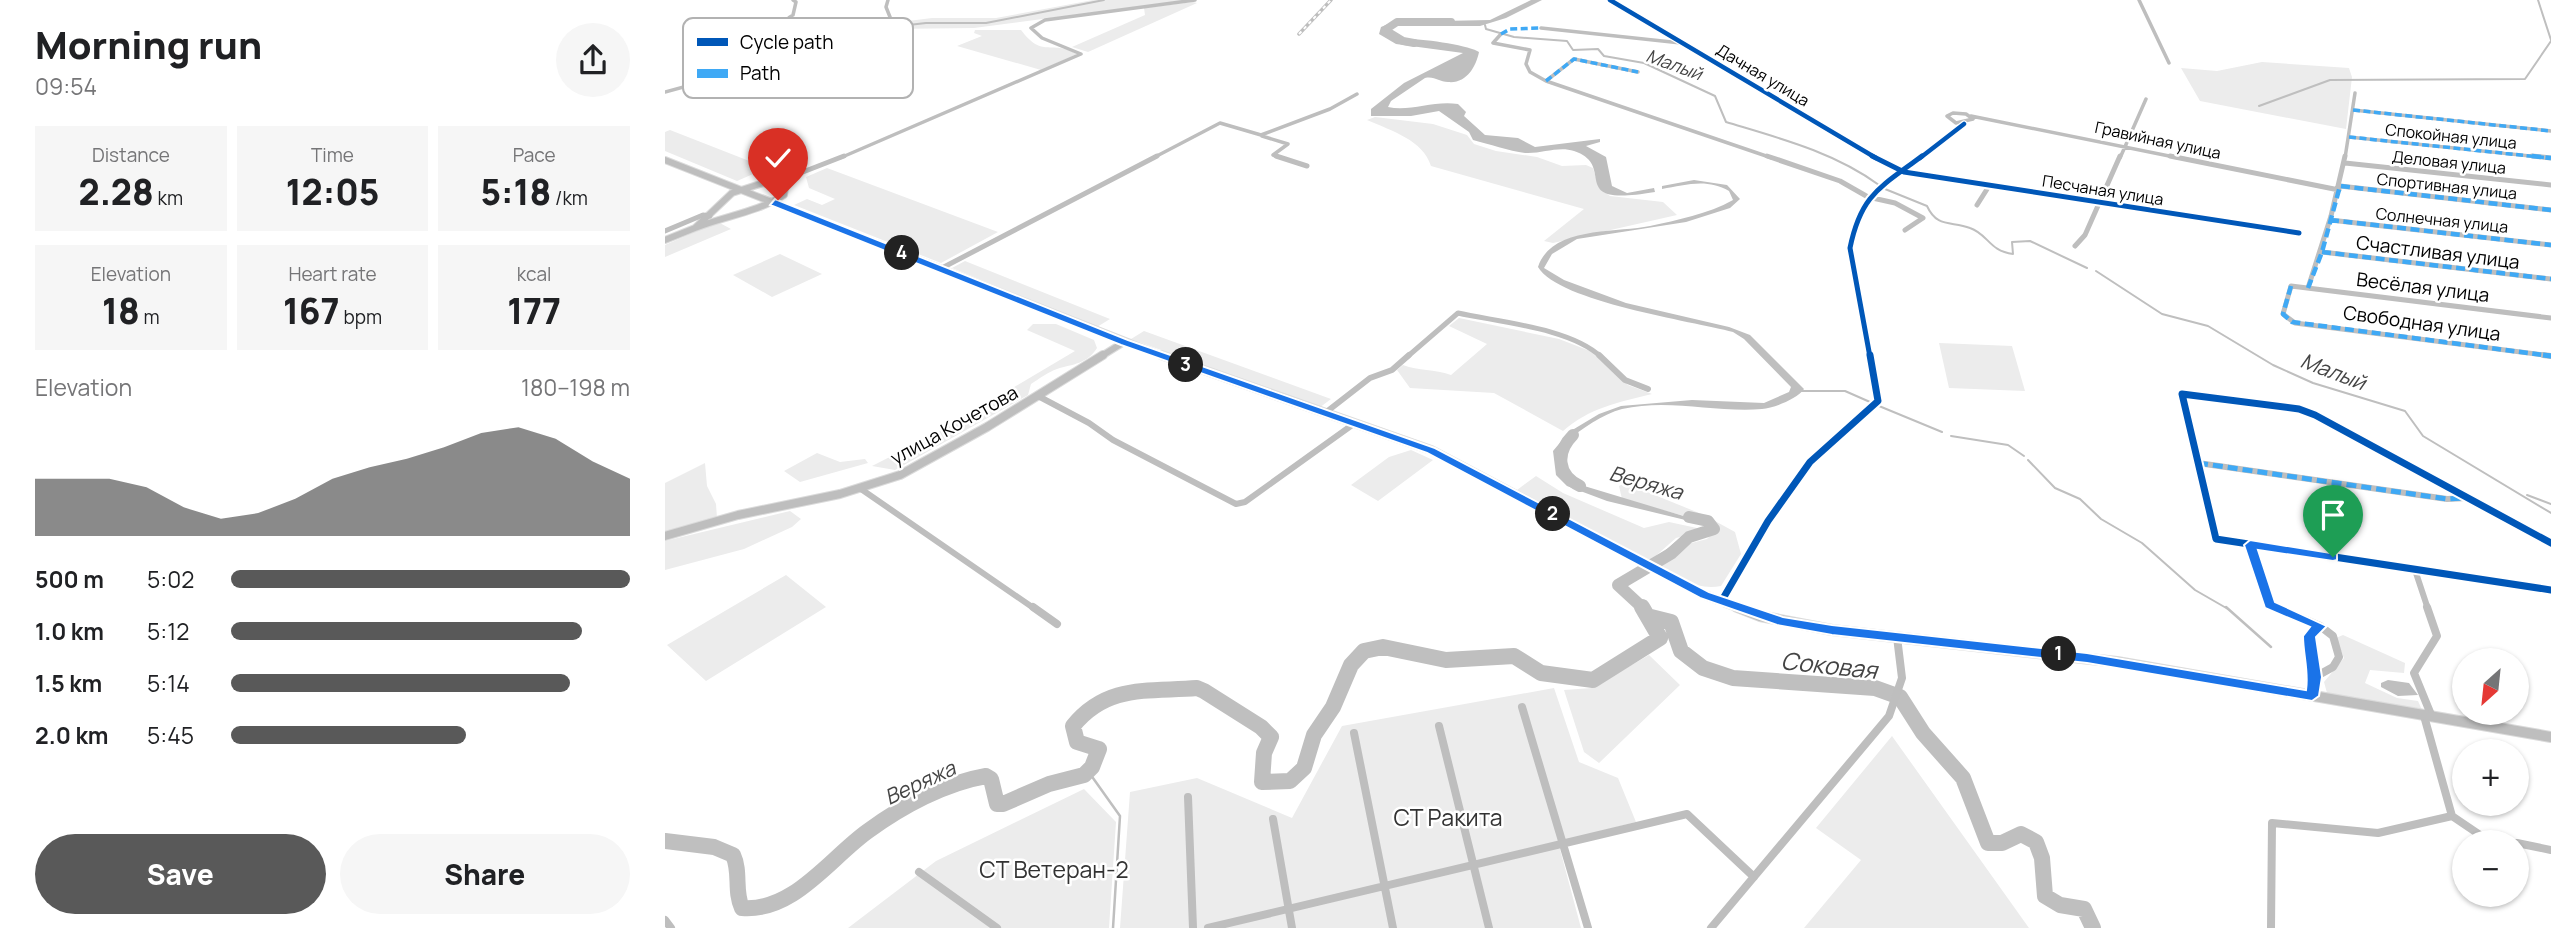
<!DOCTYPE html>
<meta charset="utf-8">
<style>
:root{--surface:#fff;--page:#f6f6f6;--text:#202124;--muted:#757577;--accent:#595959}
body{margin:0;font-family:Manrope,sans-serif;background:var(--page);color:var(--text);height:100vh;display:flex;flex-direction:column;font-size:26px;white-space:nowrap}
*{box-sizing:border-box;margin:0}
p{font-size:23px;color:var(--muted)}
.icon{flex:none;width:38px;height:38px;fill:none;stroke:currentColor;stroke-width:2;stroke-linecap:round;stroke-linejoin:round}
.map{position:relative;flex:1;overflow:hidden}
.panel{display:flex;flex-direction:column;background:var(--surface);width:665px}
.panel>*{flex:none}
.needle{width:46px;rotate:207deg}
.buttons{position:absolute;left:1787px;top:648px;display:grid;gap:14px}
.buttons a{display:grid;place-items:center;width:77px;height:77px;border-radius:50%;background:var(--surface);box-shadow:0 2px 5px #0004;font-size:35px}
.pin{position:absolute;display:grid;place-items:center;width:60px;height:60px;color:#fff;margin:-72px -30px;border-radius:50% 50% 50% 0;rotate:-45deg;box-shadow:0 0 7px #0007}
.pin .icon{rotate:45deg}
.km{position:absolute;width:35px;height:35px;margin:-18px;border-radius:50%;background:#222;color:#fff;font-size:19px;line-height:35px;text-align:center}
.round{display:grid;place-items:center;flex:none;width:74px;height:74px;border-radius:37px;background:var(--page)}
.headline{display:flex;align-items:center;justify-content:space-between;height:119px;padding:0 35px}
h1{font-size:38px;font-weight:800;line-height:52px}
.figures{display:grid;grid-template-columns:repeat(3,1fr);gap:10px;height:119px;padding:7px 35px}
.figures div{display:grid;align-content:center;border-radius:0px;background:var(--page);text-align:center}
.figures b{font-size:35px;font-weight:800}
.figures small{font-size:19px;font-weight:400}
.figures p{font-size:19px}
.chart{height:196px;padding:14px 35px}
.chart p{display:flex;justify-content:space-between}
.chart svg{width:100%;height:126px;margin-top:7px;fill:var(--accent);opacity:.7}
.action{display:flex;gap:14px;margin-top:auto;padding:14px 35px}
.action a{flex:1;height:80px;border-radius:42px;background:var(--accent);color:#fff;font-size:28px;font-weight:800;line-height:80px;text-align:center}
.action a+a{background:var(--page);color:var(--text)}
ul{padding:0 35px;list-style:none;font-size:23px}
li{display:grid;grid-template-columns:112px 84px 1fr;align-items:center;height:52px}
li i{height:18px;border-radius:9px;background:var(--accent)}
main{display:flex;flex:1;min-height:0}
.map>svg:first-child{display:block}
</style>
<main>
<section class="panel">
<div class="headline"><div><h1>Morning run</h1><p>09:54</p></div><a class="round"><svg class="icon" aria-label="share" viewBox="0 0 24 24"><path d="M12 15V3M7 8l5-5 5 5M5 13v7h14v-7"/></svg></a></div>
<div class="figures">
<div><p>Distance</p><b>2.28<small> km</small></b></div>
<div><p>Time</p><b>12:05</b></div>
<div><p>Pace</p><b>5:18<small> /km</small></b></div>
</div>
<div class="figures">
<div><p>Elevation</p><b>18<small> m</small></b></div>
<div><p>Heart rate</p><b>167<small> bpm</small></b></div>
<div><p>kcal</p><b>177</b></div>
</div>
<div class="chart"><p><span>Elevation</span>180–198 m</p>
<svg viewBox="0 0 160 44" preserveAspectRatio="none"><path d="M0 44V24L10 24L20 24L30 27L40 34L50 38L60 36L70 31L80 24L90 20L100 17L110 13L120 8L130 6L140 10L150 18L160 24V44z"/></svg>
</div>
<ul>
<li><b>500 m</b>5:02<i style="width:100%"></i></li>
<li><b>1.0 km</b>5:12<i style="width:88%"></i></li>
<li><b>1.5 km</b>5:14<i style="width:85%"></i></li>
<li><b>2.0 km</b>5:45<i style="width:59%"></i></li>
</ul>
<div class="action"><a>Save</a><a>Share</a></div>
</section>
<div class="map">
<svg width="1886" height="928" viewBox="0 0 1886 928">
<rect width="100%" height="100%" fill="#fff"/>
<path fill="#ececec" d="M428 0H521L309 28 224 29 227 23 267 18H331Z
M528 2 532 3 423 52 407 47 480 15 479 8Z
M310 30H356C378 59 385 39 412 54L376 70 292 46 317 36 309 33Z
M1597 62 1684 68 1687 77 1681 129 1535 101 1516 68 1552 71Z
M710 117 768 124 802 135 809 144 831 151 872 157 897 166 921 165 928 168 934 188 945 196 998 202 1012 215 888 243 879 241 919 209 766 166C758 140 727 131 702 120Z
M5 130 102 168 72 181 0 151V132Z
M162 168 333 232 276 263 129 205 142 199 157 205 170 199 144 188 141 177Z
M53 222 66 229 0 257V245Z
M115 254 157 274 107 297 68 275Z
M300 261 445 319 432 327 287 268Z
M794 318 894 339 925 351 963 385 987 394C954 402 924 408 898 431L829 393 745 388 732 370 738 365C754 371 769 369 786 375L822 344 784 326Z
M368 324H391L429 340 432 348C422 364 408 364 392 369 383 372 374 379 366 384L363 395 230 470 207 466 270 434 410 351 362 330Z
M479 331 666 399 654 408 466 339Z
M1274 343 1347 346 1360 391 1284 388Z
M746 450 768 460 713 501 686 485 724 457Z
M152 453 175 462 200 459 203 463 135 482 119 471Z
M40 463 42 486 51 504 52 518 0 532V483Z
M871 476 898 493 979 528 1004 522 1032 528 1034 532 1011 538 985 561 852 490Z
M960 483 1039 515 1070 532 1076 554 1056 586C1034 591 1013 578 995 567L1019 545 1042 539 1050 531 1038 521 957 499 954 486Z
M125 511 136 519 127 527 79 549 0 570V541Z
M121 575 161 607 41 681 2 645Z
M1678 635 1740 663 1739 673 1705 670 1700 683 1732 698 1753 701 1757 710 1662 693 1659 682 1679 658 1671 638Z
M984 655 1015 685 934 763 919 752 899 690 927 688Z
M889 688 914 762 953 778 971 822 893 842 916 928H455L465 792 532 778 627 818 677 726Z
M1227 736 1364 928H1139L1196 860 1151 828Z
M419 789 451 822 444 928H183L271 861Z"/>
<path fill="#bfbfbf" d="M866 0H877L841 18 815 26H722L718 32 733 40C743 36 805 45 814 52 811 67 801 84 783 82 774 82 770 76 760 78L726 101 723 107C745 112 769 100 793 104L801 112 799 116 820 135 853 138 870 147 935 139V142L921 146 941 157 947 186 962 193 989 188 990 192C898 208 954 166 909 151 893 146 877 154 860 153 844 151 824 144 808 140L804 132 774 111 746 116H706V109L739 83 798 53 731 44 714 34 716 27 728 22 825 20Z
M1029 180 1062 185 1075 199 1065 208 1021 222 912 239 887 254 879 268 899 280 961 303 1064 327 1085 335 1139 389C1132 399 1109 408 1097 409 1051 413 1004 398 957 409 938 414 916 429 901 442L896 457 900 478 906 482 1045 524V532L1021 539 995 562 990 559 1017 536 1040 530 1041 525 942 501 902 486 891 475 888 451 904 432 934 414 956 406 1027 400 1099 403 1124 392 1126 387 1079 339 1068 332C1027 321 894 302 873 267 886 226 951 233 985 226 1012 220 1043 214 1068 200L1064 191C1042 178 1020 185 997 189V186Z
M1723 680 1744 683 1753 695 1733 696 1716 687V683Z"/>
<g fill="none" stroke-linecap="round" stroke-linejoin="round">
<path stroke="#bfbfbf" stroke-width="2" d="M1873 0 1886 40
M153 19 222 23
M820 25 821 29 849 37 902 41 908 50 933 49 939 56 979 63 1050 96 1061 122C1114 138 1169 152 1214 185
M226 27 261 23H321L439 0
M1594 106 1665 80 1860 79 1886 41
M1220 189 1262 206C1272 228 1286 221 1305 228 1323 234 1324 251 1348 254L1347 242 1365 241 1422 268
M1431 271 1497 314 1543 326 1608 365 1648 383 1740 411 1758 436 1886 513
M1136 391H1180L1205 402
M1214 406 1277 432
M1286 436 1343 445 1359 456
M1363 460 1390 488 1415 499 1436 519 1477 543 1530 590 1563 609
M1862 495 1886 504"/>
<path stroke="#bfbfbf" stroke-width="2.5" d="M1561 607 1606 647
M423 771 455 816 448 928"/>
<path stroke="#bfbfbf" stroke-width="8" d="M749 43 738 41 720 30 732 22H786"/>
<path stroke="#bfbfbf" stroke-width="12" d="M908 435C891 452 892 475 915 486
M979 609 953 585 1007 553 1024 537 1049 529 1043 521 1024 517"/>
<path stroke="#bfbfbf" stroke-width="16" d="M986 617 1006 622 1016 651 1038 668 1068 678 1210 688 1235 697 1258 733 1298 778 1323 843H1337L1356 834 1371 842 1377 858 1380 896 1395 905 1419 909 1428 928
M0 841 49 847 68 855C76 872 69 891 77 908 129 912 165 858 203 831 237 806 280 783 321 776L326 779 332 804H338L384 784 419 775 427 767 434 749 412 742 408 726C442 684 483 692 532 688L539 691 596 727 606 737 599 753 597 782 625 781 639 768 649 735 668 707 686 665 699 651 718 647 781 660 849 656 876 673 928 680 995 638 977 607"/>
<defs>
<path id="major-far2" d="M0 160 501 357
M98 183 120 188 119 195C93 212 60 216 30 228L67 193Z
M0 240 30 228
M435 357 459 342"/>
<path id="major-far1" d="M496 355 766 450 1040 595 1077 609
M0 536 73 515 175 494 235 475 322 427 438 355"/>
<path id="major" d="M1072 607 1095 616 1167 630 1452 662 1886 737"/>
</defs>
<use href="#major-far2" stroke="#dbdbdb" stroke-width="8"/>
<use href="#major-far1" stroke="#dbdbdb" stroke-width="10"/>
<use href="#major" stroke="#dbdbdb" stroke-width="12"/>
<path stroke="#bebebe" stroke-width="3.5" d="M945 0 1211 158
M1474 0 1504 63
M876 28 1016 43
M836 34 828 43 865 50 861 64 865 72 881 81 1107 158
M30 43 68 61
M59 74C74 55 86 56 104 44 115 37 115 21 128 15L131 2 128 0
M881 81 909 59 973 72
M0 92 213 34 227 22 221 7 223 0
M1688 110 1886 131
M1288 113 1301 114 1308 119 1291 123 1282 116Z
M1306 116 1514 158
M597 136 623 144 608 155 617 158
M1684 137 1884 158
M175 158 416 54 377 38 366 28 380 20 530 0
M488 158 555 123 596 135 665 109 692 94
M1255 158 1299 124
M1455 158 1481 99
M1680 158 1690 93"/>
<path stroke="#bebebe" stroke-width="5" d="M611 156 642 166
M1102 156 1175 181 1203 197 1230 203 1258 218 1240 230
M1207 156 1239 172 1634 233
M1505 156 1674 190
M1867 156 1886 158
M1680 163 1886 185
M107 184 179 156
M1675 186 1886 210
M1312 205 1324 186
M1665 220 1886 245
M0 231 38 215 45 216
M1410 246 1420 235 1455 156
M1657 252 1886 279
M275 269 492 156
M1643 288 1666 216 1680 156
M1886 318 1626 286 1618 314 1630 323 1886 356
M742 357 793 313C833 322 906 328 936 357
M1205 357 1185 248C1196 194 1216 187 1257 156"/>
<path stroke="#bebebe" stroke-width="6" d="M934 355 960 380 983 389
M1878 355 1886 356
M373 396 424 423 448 440 571 504 580 502 690 423
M660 413 705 378 727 370 744 355
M1533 463 1782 499 1802 498
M196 489 370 609
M1886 543 1650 415 1634 409 1517 394 1551 539 1886 590
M1585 545 1605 605 1615 609
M1750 570 1763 609
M1056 602 1103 521 1145 462 1213 401 1205 355"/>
<path stroke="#bebebe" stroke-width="8" d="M368 607 392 624
M1610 607 1655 626 1645 636 1650 677 1646 696
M1762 607 1772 636 1749 673 1767 717
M1650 677 1668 667 1674 657 1668 636 1655 626
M857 707 923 928
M1759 716 1787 816
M774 726 824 928
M689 733 728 928
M523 797 528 928
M608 819 627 928
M1852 843 1886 850
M254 872 332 928
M0 920 6 928
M543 928 1022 814 1089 877
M1046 928 1224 716 1237 678 1232 637
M1606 928 1607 823 1713 833 1787 816 1818 837 1844 842"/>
<use href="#major-far2" stroke="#bebebe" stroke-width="6"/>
<use href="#major-far1" stroke="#bebebe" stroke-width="8"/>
<use href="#major" stroke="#bebebe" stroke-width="10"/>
<defs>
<path id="rail" d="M634 34 666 0"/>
</defs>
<use href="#rail" stroke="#bebebe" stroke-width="3.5"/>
<use href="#rail" stroke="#fff" stroke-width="2" stroke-dasharray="3.5" stroke-linecap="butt"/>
<path stroke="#3fa9f5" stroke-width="3.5" stroke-dasharray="7 3.5" stroke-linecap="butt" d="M836 34 845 29 876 28
M881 81 909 59 973 72
M1688 110 1886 131
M1684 137 1884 158"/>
<path stroke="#3fa9f5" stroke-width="4.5" stroke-dasharray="9 4.5" stroke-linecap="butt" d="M1867 156 1886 158
M1665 220 1886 245
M1657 252 1886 279
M1626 286 1618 314 1627 322 1886 356
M1643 288 1657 252 1675 186 1886 210"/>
<path stroke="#3fa9f5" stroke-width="5" stroke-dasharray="10 5" stroke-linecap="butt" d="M1878 355 1886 356
M1533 463 1782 499 1800 498"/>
<defs>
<path id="cycleway-far2" d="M945 0 1211 158
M1255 158 1299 124"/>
<path id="cycleway-far1" d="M1207 156 1239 172 1634 233
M1205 357 1185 248C1196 194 1216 187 1257 156"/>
<path id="cycleway" d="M1886 543 1650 415 1634 409 1517 394 1551 539 1886 590
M1056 602 1103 521 1145 462 1213 401 1205 355"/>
</defs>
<use href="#cycleway-far2" stroke="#fff" stroke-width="7"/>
<use href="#cycleway-far1" stroke="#fff" stroke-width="9"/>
<use href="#cycleway" stroke="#fff" stroke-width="11"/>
<use href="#cycleway-far2" stroke="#0057b8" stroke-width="4.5"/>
<use href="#cycleway-far1" stroke="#0057b8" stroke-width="5"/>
<use href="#cycleway" stroke="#0057b8" stroke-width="7"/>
</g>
<path fill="#1a73e8" stroke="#fff" stroke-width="2" d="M110 199 463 340 770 448 1044 592 1118 617 1167 625 1422 653 1641 690C1644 672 1638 654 1638 636L1645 627 1600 608 1579 545 1585 540 1672 554V560L1668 561 1593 550 1610 602 1662 626 1651 637 1657 677 1654 696 1647 701 1422 663 1167 635 1112 625 1035 598 762 453 456 345 105 205Z"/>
<g text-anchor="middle" stroke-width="5" stroke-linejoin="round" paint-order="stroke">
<g font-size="16" fill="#000" stroke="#fff">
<text transform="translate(1098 75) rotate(31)" y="6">Дачная улица</text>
<text transform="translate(1786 136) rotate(6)" y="6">Спокойная улица</text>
<text transform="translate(1493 140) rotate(12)" y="6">Гравийная улица</text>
<text transform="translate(1784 162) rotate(6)" y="6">Деловая улица</text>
<text transform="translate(1782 186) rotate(6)" y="6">Спортивная улица</text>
<text transform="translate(1438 190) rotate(9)" y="6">Песчаная улица</text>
<text transform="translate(1777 220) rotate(6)" y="6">Солнечная улица</text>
</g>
<g font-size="18" font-style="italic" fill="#444" stroke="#fff">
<text transform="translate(1009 65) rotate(20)" y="6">Малый</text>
</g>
<g font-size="19" fill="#000" stroke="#fff">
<text transform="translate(1773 252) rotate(7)" y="7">Счастливая улица</text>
<text transform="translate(1758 287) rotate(7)" y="7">Весёлая улица</text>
<text transform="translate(1757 323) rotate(8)" y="7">Свободная улица</text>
<text transform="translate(289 425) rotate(-29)" y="7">улица Кочетова</text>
</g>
<g font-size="21" font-style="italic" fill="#444" stroke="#fff">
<text transform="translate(1668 372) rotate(21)" y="7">Малый</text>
<text transform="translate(981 483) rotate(16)" y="7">Веряжа</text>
<text transform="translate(255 783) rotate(-25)" y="7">Веряжа</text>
</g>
<g font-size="23" fill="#333" stroke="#fff">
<text x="783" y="826">СТ Ракита</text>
<text x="389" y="878">СТ Ветеран-2</text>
</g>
<g font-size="24" font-style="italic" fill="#444" stroke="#fff">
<text transform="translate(1164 666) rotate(6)" y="8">Соковая</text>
</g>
</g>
<rect x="18" y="18" width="230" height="80" rx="10" fill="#fff" stroke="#b2b2b2" stroke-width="2"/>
<rect x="32" y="38" width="31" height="8" fill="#0057b8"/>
<rect x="32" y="69" width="31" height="9" fill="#3fa9f5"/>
<g font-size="19" fill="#000">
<text x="75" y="49">Cycle path</text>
<text x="75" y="80">Path</text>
</g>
</svg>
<div class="buttons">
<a><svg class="needle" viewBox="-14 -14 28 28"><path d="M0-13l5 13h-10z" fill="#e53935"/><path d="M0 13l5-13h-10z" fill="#757577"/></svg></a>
<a>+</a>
<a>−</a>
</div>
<div class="pin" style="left:1668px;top:557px;background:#1e9e55"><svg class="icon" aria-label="arrive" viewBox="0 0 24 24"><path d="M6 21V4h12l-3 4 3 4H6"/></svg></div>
<div class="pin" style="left:113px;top:200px;background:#d93025"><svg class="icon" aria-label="check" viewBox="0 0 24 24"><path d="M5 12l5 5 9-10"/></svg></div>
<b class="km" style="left:1394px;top:654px">1</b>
<b class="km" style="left:888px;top:514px">2</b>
<b class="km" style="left:521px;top:365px">3</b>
<b class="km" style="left:237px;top:253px">4</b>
</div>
</main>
